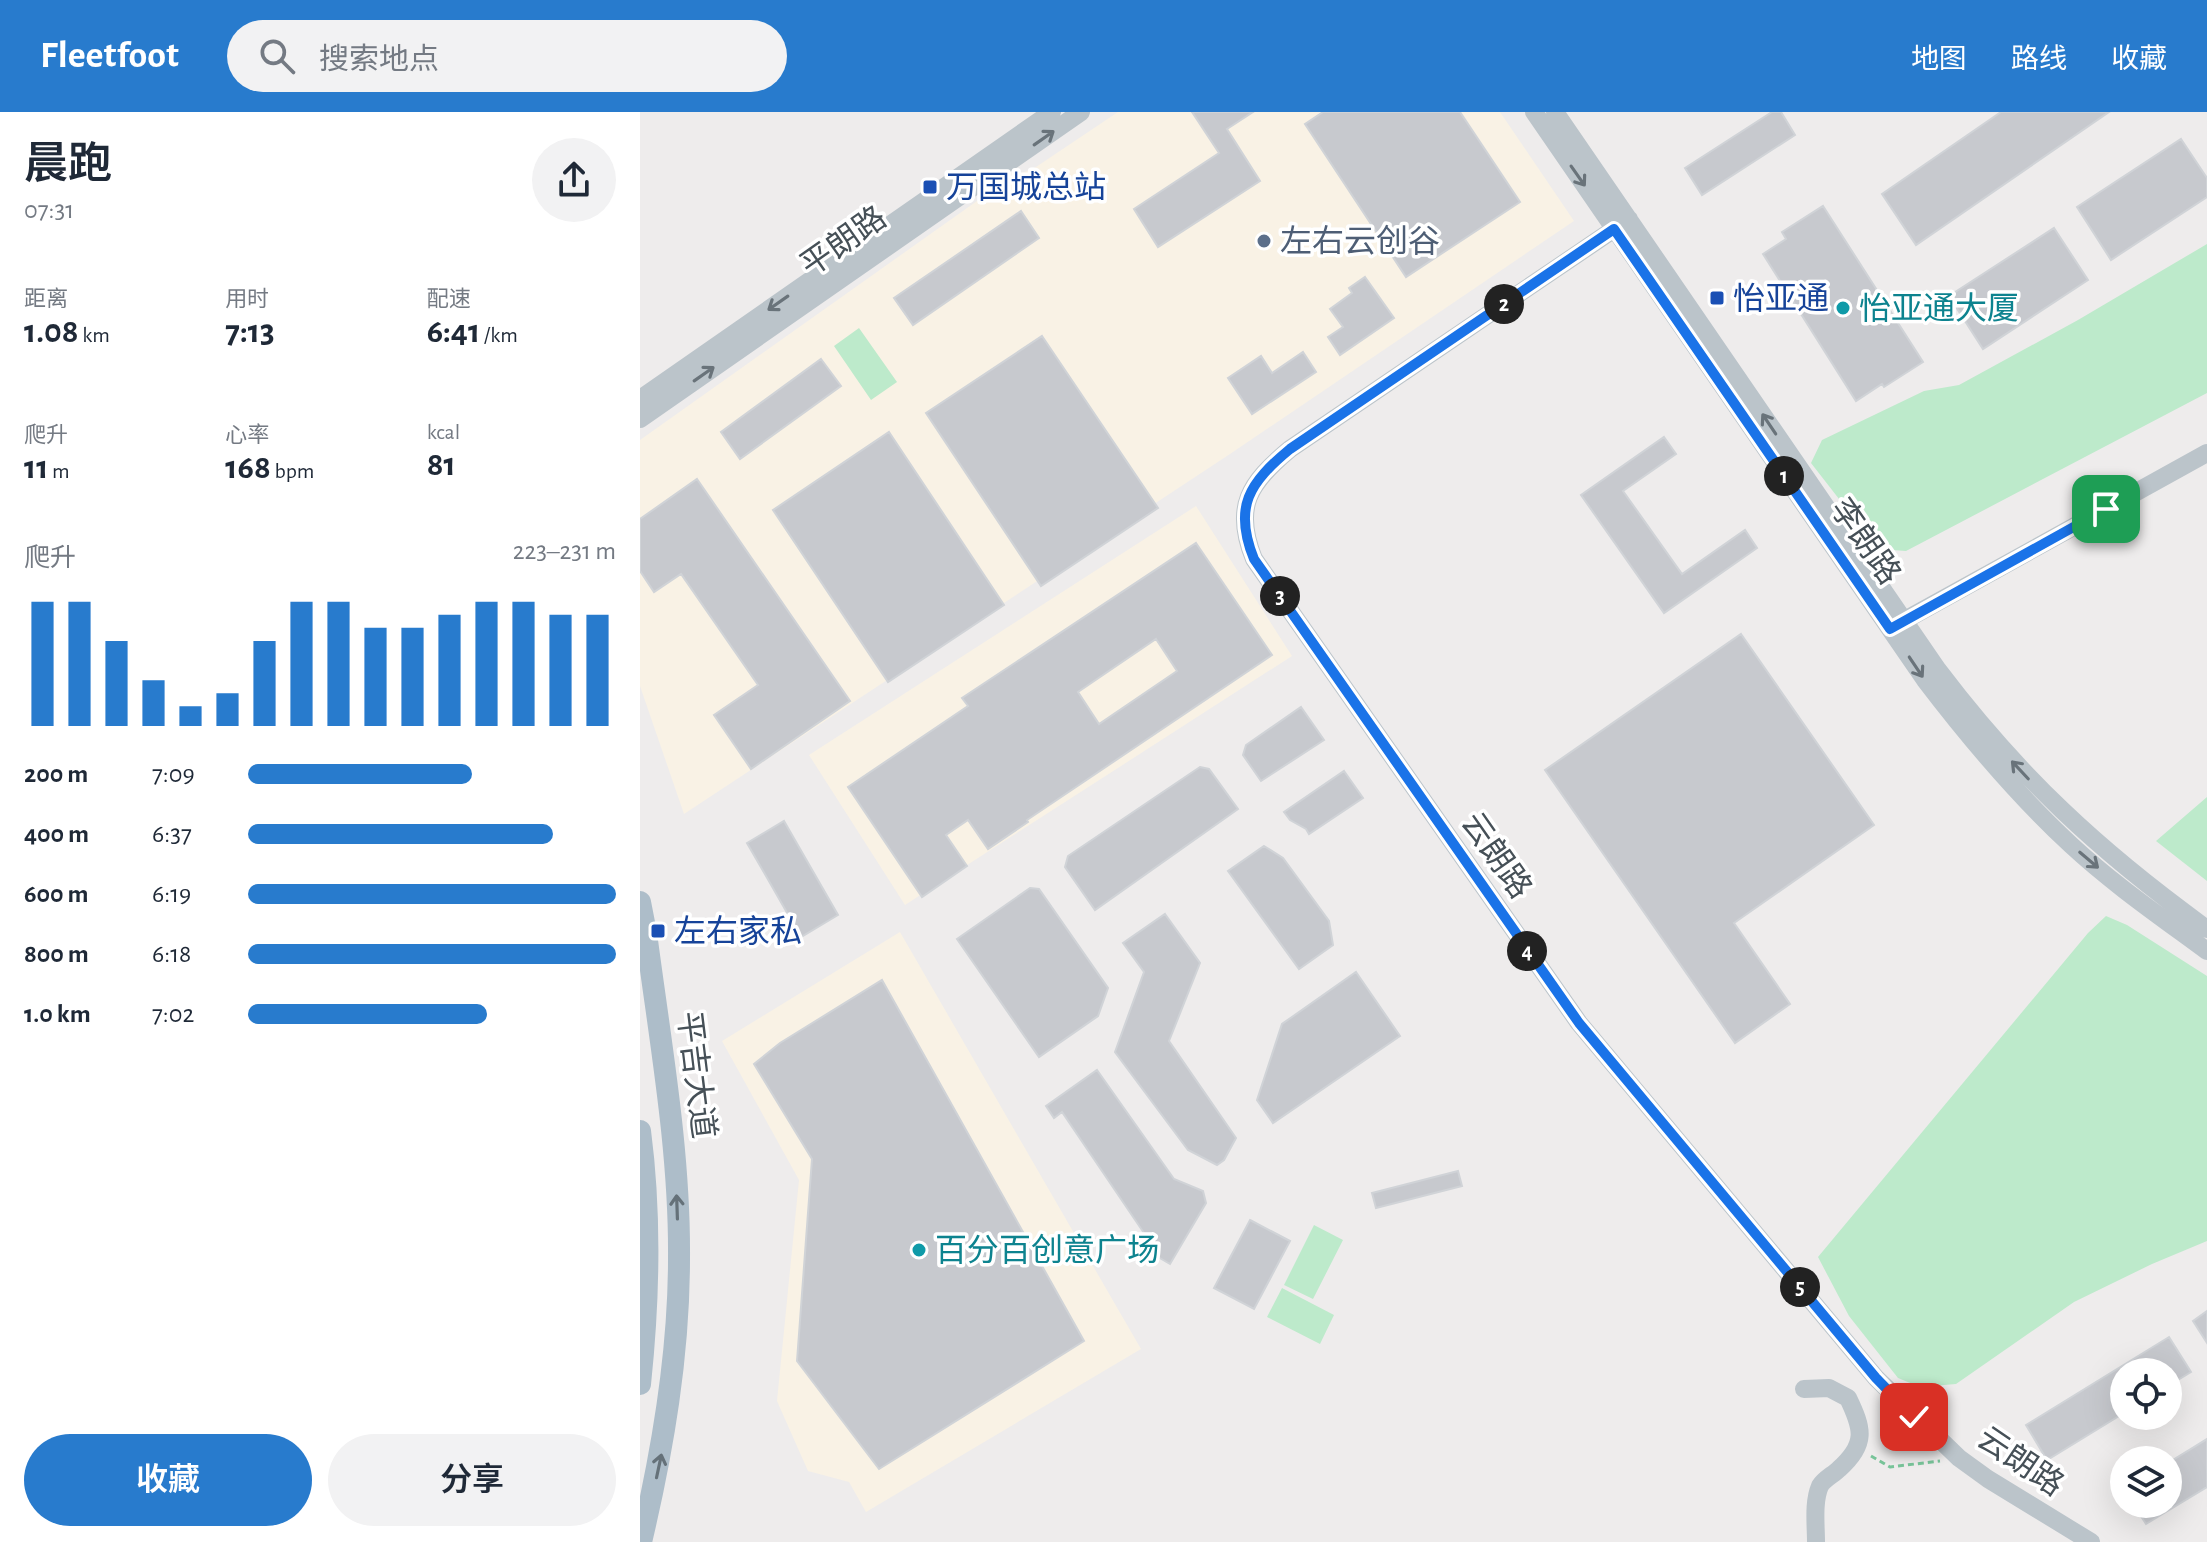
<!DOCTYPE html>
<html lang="zh">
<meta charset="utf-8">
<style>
:root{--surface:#fff;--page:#f2f2f3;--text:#1f2937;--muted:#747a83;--accent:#287bcd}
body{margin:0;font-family:"Alegreya Sans","Noto Sans SC",sans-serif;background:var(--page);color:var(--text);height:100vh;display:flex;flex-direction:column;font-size:30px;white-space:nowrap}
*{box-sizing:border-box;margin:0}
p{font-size:26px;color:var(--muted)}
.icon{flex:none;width:44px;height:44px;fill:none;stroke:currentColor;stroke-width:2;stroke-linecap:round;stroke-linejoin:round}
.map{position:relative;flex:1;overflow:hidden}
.side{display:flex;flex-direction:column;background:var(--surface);width:640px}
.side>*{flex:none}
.controls{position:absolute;left:1470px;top:1246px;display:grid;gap:16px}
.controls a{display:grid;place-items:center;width:72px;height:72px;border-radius:50%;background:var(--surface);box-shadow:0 8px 32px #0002;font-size:40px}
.pin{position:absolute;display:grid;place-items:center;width:68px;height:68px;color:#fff;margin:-34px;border-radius:16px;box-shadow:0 4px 12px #0006}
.km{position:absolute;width:40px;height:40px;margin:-20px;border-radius:50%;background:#222;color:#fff;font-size:22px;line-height:40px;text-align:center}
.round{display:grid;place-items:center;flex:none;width:84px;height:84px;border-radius:42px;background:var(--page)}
.headline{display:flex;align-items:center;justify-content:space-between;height:136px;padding:0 24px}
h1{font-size:44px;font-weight:600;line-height:60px}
.figures{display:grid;grid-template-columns:repeat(3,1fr);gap:12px;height:136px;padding:8px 24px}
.figures div{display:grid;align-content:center}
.figures b{font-size:34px;font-weight:600}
.figures small{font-size:22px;font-weight:400}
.figures p{font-size:22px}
.chart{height:224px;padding:16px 24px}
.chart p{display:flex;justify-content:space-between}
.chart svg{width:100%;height:144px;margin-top:8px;stroke:var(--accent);stroke-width:6}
.primary-button{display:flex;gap:16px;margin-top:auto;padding:16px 24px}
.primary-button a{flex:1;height:92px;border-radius:48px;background:var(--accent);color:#fff;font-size:32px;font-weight:600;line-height:92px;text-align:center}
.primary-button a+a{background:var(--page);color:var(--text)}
ul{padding:0 24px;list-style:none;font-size:26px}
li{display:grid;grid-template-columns:128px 96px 1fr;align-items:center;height:60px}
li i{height:20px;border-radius:10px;background:var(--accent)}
header{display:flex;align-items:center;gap:48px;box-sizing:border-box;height:112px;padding:0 40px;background:var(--accent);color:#fff}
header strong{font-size:38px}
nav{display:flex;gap:44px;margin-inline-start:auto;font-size:28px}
.search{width:560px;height:72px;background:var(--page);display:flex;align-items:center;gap:20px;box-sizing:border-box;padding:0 28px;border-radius:44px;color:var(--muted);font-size:30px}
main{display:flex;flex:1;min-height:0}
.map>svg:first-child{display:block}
</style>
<header>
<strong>Fleetfoot</strong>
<div class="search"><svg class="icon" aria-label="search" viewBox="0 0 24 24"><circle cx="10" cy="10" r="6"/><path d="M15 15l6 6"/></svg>搜索地点</div>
<nav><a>地图</a><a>路线</a><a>收藏</a></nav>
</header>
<main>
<section class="side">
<div class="headline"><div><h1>晨跑</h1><p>07:31</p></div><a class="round"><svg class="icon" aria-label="share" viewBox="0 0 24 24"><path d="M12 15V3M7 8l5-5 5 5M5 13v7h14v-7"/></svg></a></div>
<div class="figures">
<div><p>距离</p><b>1.08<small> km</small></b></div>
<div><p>用时</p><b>7:13</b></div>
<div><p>配速</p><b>6:41<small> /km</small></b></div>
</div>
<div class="figures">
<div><p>爬升</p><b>11<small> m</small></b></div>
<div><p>心率</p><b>168<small> bpm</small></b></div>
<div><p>kcal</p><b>81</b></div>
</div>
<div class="chart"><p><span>爬升</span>223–231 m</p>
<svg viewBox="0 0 160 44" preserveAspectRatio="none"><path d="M5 44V6M15 44V6M25 44V18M35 44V30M45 44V38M55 44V34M65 44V18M75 44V6M85 44V6M95 44V14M105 44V14M115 44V10M125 44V6M135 44V6M145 44V10M155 44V10"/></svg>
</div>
<ul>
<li><b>200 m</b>7:09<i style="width:61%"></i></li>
<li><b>400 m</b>6:37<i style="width:83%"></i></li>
<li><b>600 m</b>6:19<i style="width:100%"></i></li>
<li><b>800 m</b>6:18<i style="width:100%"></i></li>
<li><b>1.0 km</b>7:02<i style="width:65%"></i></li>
</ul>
<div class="primary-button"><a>收藏</a><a>分享</a></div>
</section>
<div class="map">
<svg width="1567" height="1430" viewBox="0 0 1567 1430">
<rect width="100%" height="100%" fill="#eeecec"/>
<path fill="#f9f2e5" d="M478 0H860L934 109 590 342 44 702 0 574V328L368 67 396 55Z
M556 394 652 544 265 793 169 643Z
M260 820 501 1237 226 1400 209 1370 168 1359 137 1289 159 1068 82 929Z"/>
<path fill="#bdeacb" d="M1567 132V281L1266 439 1238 437 1171 351 1182 328 1284 279 1319 273 1438 208Z
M219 216 257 270 231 288 194 234Z
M1567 685V769L1516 729Z
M1466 804 1487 813 1567 864V1129L1512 1152 1434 1190 1316 1272 1280 1275 1258 1266 1209 1204 1178 1145 1448 821Z
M674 1113 703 1128 673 1187 644 1173Z
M642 1176 694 1203 680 1232 627 1205Z"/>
<path fill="#c7c9ce" stroke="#d0d3d7" stroke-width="2" fill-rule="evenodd" d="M552 0H613L587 17 620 69 518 135 494 97 579 41Z
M683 0H820L880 90 766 165 665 12Z
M1132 0H1141L1155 23 1062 83 1045 56Z
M1361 0H1469L1276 133 1242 82Z
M1541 27 1567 66V85L1471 148 1437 95Z
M1183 94 1283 250 1244 275 1242 272 1216 289 1123 142 1146 127 1142 120Z
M381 99 399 126 273 213 254 186Z
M1414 116 1448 168 1343 237 1309 184Z
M725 165 754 206 700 243 688 225 703 215 690 197 712 181 709 176Z
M402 224 518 396 401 474 286 301Z
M663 240 676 260 612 302 588 266 621 244 632 261Z
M181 247 201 274 100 347 81 320Z
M249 320 364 493 248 570 133 398Z
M1024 325 1036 342 983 379 1042 462 1105 418 1117 436 1024 501 941 383Z
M57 367 210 589 111 657 74 603 118 573 41 462 14 480 0 459V407Z
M556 431 632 543 387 708 388 710 348 737 328 708 306 723 327 754 282 785 208 675 328 594 322 586ZM516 527 537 559 459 612 438 580Z
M1101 522 1234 713 1094 811 1150 892 1095 931 905 658Z
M661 595 684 628 621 669 603 643 606 633Z
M560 655 569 657 598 697 455 798 425 755 428 744Z
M704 659 723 686 669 722 666 717 650 708 644 700Z
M144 709 198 803 161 825 107 731Z
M624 734 643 746 689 809 693 833 659 857 588 759Z
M390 776 399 777 468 876 458 904 399 945 317 827Z
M525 802 560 851 529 929 596 1026 584 1048 577 1053 548 1038 475 940 504 860 483 831Z
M716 860 760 924 633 1011 617 988 642 912Z
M242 868 444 1229 239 1357 157 1249 172 1047 114 952 140 931Z
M457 958 534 1067 563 1079 566 1091 530 1152 501 1135 506 1124 422 1000 414 1006 406 994Z
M818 1059 822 1074 736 1096 732 1081Z
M610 1108 650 1129 614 1197 574 1176Z
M1567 1199V1231L1553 1209Z
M1529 1225 1551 1260 1528 1274V1260H1484V1301L1407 1348 1386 1313Z
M1567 1327V1375L1506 1412 1493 1392H1528V1351Z"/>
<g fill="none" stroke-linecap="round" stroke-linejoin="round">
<path stroke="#78c499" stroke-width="3" stroke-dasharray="6 4" stroke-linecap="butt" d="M1231 1344 1250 1355 1300 1349"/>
<path stroke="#bbc4ca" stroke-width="18" d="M894 0 1285 568C1330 627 1377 683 1431 733 1473 772 1521 805 1567 839
M915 0 1298 558C1379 665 1459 739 1567 817
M989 107 650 337C609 371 593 395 614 447L939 911 1236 1266 1319 1346 1348 1367 1451 1430
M0 287 412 0
M0 307 441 0
M1256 513 1567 341
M1164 1277 1189 1276 1208 1286C1223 1317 1227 1332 1199 1357 1193 1363 1184 1367 1180 1374 1173 1390 1176 1413 1176 1430"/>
<path stroke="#adbdc9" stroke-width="22" d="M0 790 6 821C20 929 40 1038 39 1147 39 1243 23 1337 1 1430
M0 1019C11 1103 9 1187 0 1272"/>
</g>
<defs><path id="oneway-shaft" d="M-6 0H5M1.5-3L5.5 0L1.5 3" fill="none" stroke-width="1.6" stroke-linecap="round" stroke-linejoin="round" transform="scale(2)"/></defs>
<g stroke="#69737a">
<use href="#oneway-shaft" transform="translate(404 26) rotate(-35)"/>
<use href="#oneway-shaft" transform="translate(938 64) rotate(55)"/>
<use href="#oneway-shaft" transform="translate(138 191) rotate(145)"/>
<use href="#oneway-shaft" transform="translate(64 262) rotate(-35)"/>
<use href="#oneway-shaft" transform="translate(1129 312) rotate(-124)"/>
<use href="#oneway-shaft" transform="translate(1276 555) rotate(56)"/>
<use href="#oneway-shaft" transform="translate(1380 658) rotate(-133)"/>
<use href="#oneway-shaft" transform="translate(1449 748) rotate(40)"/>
</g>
<g stroke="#657179">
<use href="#oneway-shaft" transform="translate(37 1095) rotate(-92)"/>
<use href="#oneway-shaft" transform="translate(19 1354) rotate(-78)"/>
</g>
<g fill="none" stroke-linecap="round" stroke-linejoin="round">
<defs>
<path id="route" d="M1274 1305 1236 1266 939 911 614 447C593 395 609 371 650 337L974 117 1250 517 1466 397"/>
</defs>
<use href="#route" stroke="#fff" stroke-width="16"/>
<use href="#route" stroke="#1a73e8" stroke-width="10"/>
</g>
<g fill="#1a4fb4" stroke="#fff" stroke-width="3">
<rect x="282" y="67" width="16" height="16" rx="4"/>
<rect x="1069" y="178" width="16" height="16" rx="4"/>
<rect x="10" y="811" width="16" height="16" rx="4"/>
</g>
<circle fill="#5c6f8a" stroke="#fff" stroke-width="3" cx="624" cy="129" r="8"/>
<g fill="#0f9aa8" stroke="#fff" stroke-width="3">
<circle cx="1203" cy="196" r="8"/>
<circle cx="279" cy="1138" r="8"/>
</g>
<g text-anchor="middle" stroke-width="7" stroke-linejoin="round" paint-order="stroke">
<g font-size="32" fill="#164399" stroke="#fff" text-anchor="start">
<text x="306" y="86">万国城总站</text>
<text x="1093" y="197">怡亚通</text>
<text x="34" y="830">左右家私</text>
</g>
<g font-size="32" fill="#465057" stroke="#fff">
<text transform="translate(203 129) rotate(-35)" y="11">平朗路</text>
<text transform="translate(1226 429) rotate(55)" y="11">李朗路</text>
<text transform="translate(857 743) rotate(55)" y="11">云朗路</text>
<text transform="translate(57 963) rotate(83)" y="11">平吉大道</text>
<text transform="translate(1381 1349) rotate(34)" y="11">云朗路</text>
</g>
<g font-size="32" fill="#4e5e75" stroke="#fff" text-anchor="start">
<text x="640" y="140">左右云创谷</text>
</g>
<g font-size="32" fill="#0d838f" stroke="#fff" text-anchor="start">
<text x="1219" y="207">怡亚通大厦</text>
<text x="295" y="1149">百分百创意广场</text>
</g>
</g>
</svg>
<div class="controls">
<a><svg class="icon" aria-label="locate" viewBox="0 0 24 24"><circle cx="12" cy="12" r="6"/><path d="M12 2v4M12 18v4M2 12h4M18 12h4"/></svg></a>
<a><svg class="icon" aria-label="layers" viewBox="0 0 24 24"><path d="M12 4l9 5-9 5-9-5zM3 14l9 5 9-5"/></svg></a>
</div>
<div class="pin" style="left:1466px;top:397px;background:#1e9e55"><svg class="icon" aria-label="arrive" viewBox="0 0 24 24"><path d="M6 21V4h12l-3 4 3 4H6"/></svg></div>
<div class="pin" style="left:1274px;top:1305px;background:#d93025"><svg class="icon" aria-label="check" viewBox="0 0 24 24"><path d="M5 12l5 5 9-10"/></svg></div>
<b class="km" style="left:1144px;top:364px">1</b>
<b class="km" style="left:864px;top:192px">2</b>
<b class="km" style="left:640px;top:484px">3</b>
<b class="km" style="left:887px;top:839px">4</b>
<b class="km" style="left:1160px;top:1175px">5</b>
</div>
</main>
